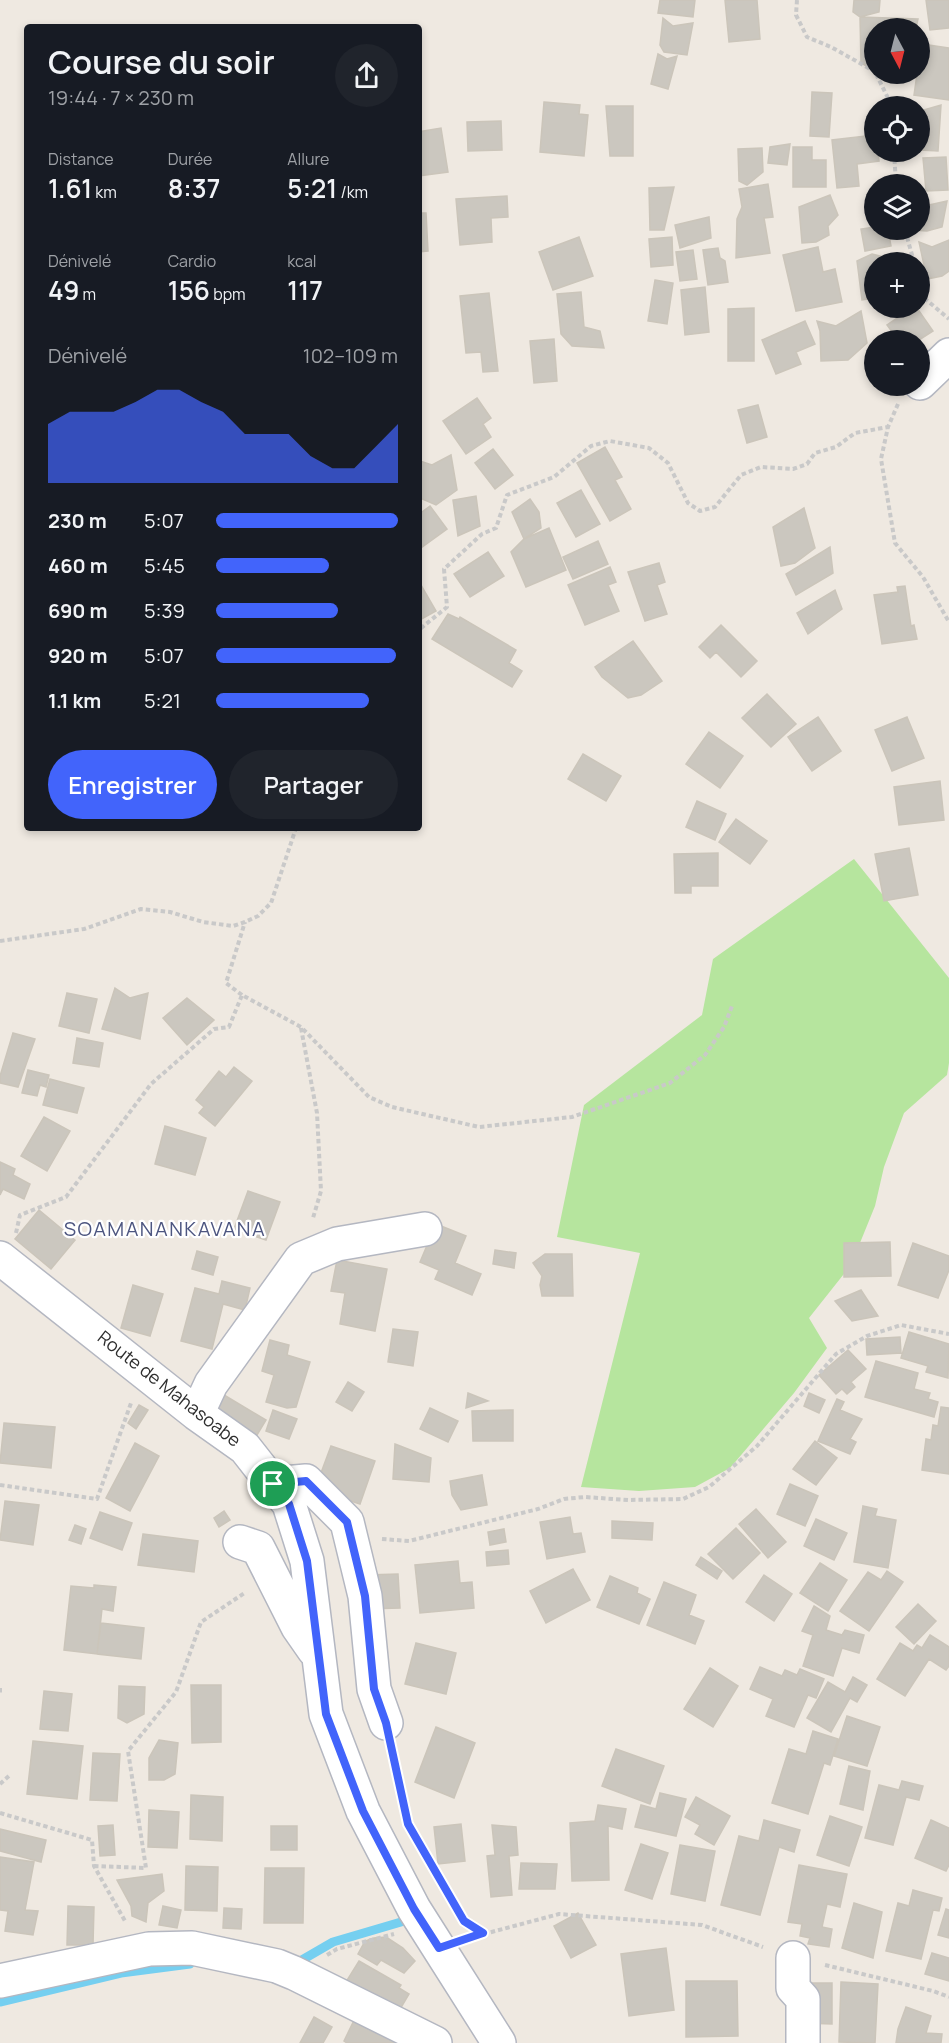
<!DOCTYPE html>
<html lang="fr">
<meta charset="utf-8">
<style>
:root{--surface:#171b24;--page:#20242c;--text:#f1f3f6;--muted:#9ea1a6;--accent:#4264fb}
body{margin:0;font-family:Manrope,sans-serif;background:var(--page);color:var(--text);height:100vh;display:flex;flex-direction:column;font-size:22px;white-space:nowrap}
*{box-sizing:border-box;margin:0}
p{font-size:20px;color:var(--muted)}
.icon{flex:none;width:33px;height:33px;fill:none;stroke:currentColor;stroke-width:2;stroke-linecap:round;stroke-linejoin:round}
.map{position:relative;flex:1;overflow:hidden}
.panel{position:absolute;left:24px;top:24px;width:398px;height:807px;display:flex;flex-direction:column;background:var(--surface);border-radius:6px;box-shadow:0 3px 9px #0003}
.panel>*{flex:none}
.needle{width:39px;rotate:173deg}
.buttons{position:absolute;left:864px;top:18px;display:grid;gap:12px}
.buttons a{display:grid;place-items:center;width:66px;height:66px;border-radius:50%;background:var(--surface);box-shadow:0 3px 9px #0003;font-size:30px}
.pin{position:absolute;display:grid;place-items:center;width:51px;height:51px;color:#fff;margin:-26px;border:3px solid #fff;border-radius:50%;box-shadow:0 2px 6px #0007}
.round{display:grid;place-items:center;flex:none;width:63px;height:63px;border-radius:32px;background:var(--page)}
.head{display:flex;align-items:center;justify-content:space-between;height:102px;padding:0 24px}
h1{font-size:33px;font-weight:600;line-height:45px}
.figures{display:grid;grid-template-columns:repeat(3,1fr);gap:9px;height:102px;padding:6px 24px}
.figures div{display:grid;align-content:center}
.figures b{font-size:26px;font-weight:600}
.figures small{font-size:16px;font-weight:400}
.figures p{font-size:16px}
.chart{height:168px;padding:12px 24px}
.chart p{display:flex;justify-content:space-between}
.chart svg{width:100%;height:108px;margin-top:6px;fill:var(--accent);opacity:.7}
.primary-button{display:flex;gap:12px;margin-top:auto;padding:12px 24px}
.primary-button a{flex:1;height:69px;border-radius:36px;background:var(--accent);color:#fff;font-size:24px;font-weight:600;line-height:69px;text-align:center}
.primary-button a+a{background:var(--page);color:var(--text)}
ul{padding:0 24px;list-style:none;font-size:20px}
li{display:grid;grid-template-columns:96px 72px 1fr;align-items:center;height:45px}
li i{height:15px;border-radius:8px;background:var(--accent)}
.map>svg:first-child{display:block}
</style>
<div class="map">
<svg width="949" height="2043" viewBox="0 0 949 2043">
<rect width="100%" height="100%" fill="#efe9e1"/>
<path fill="#b6e59e" d="M854 859 949 978V1063L947 1075 904 1113 884 1167 875 1206 851 1265 809 1318 827 1348 794 1393 730 1468 695 1487 639 1491 581 1487 640 1253 557 1237 584 1105 702 1015 713 959Z"/>
<g fill="none" stroke-linecap="round" stroke-linejoin="round">
<path stroke="#75cff0" stroke-width="9" d="M295 1964 333 1942 401 1922
M0 2002 121 1973 190 1964"/>
</g>
<path fill="#cbc7bf" stroke="#cbc5ba" stroke-width="1.5" d="M660 0H695L693 17 658 13Z
M725 0H757L760 39 729 42Z
M854 0H880L879 12 860 17 853 12Z
M926 0H949V28L930 30Z
M860 17 918 19 916 28H874V70L861 63Z
M663 18 673 26 693 23 687 55 664 52 660 45Z
M922 44 949 48V100L914 95 917 74H920Z
M658 54 667 59 677 56 668 89 651 84Z
M812 92 832 93 829 137 810 136Z
M544 102 580 105 579 114 588 115 584 156 540 152Z
M941 105 938 151 920 150V111Z
M606 106H633V156H610Z
M501 121 502 150 468 151 467 122Z
M441 128 448 172 419 176 418 132Z
M874 135V152H878L879 161 857 164 859 186 837 188 832 140Z
M790 144 787 165 768 163 770 147Z
M793 147H812V160H826V187H793Z
M762 148 763 172 747 185 739 181 738 149Z
M946 157 948 190 926 191 923 158Z
M768 184 773 217 764 218 770 253 736 258 737 219 742 207 739 189Z
M674 187 664 230H650L649 188Z
M830 195 838 215 828 226 829 235 816 242 802 243 799 207Z
M507 196 508 217 491 218 492 242 460 245 456 199Z
M947 201 942 227 927 231 912 230H920V205H929Z
M418 213H426L428 251 418 252Z
M709 217 711 238 680 248 675 225Z
M874 227V230H888L891 246 865 251 861 229Z
M579 237 593 276 553 290 539 252Z
M672 237 673 265 651 267 649 239Z
M949 240V271L942 276 927 279 919 242 932 247Z
M818 247 823 272 835 269 842 302 796 311 783 255Z
M718 248 720 258 725 261 728 282 708 285 703 250Z
M693 250 697 279 680 281 676 252Z
M872 254 888 258V262H874V298L862 300 857 261Z
M655 280 673 283 667 324 648 321Z
M705 287 709 332 685 335 681 290Z
M581 292 584 327 600 331 604 348 572 346 561 334 557 294Z
M489 293 498 371 483 372 481 352 466 353 460 296Z
M754 308V361H728V309Z
M912 308H917L933 331 919 340H898L887 325Z
M861 311 867 343 848 360 821 361 820 331 817 321 836 326Z
M805 321 815 344 796 352 801 364 776 374 762 340Z
M554 339 557 381 534 383 530 341Z
M477 398 491 418 483 424 491 437 466 454 443 421Z
M758 405 767 437 747 443 738 410Z
M605 447 622 477 615 480 631 509 610 521 577 463Z
M493 449 513 475 495 489 475 463Z
M451 455 457 490 436 505 420 498V461L432 465Z
M581 490 600 524 576 537 557 503Z
M476 496 480 526 458 536 453 500Z
M530 499 539 512 541 528 524 539 512 512Z
M430 506 447 529 418 550V515Z
M804 508 815 548 795 563 781 566 773 527Z
M549 528 566 570 526 587 511 552 524 539Z
M598 541 608 564 573 579 563 557Z
M830 547 833 573 796 595 786 574Z
M488 552 504 576 470 597 454 574Z
M659 563 665 582 657 585 667 614 645 621 628 572Z
M610 567 616 582 608 585 619 611 585 625 568 585Z
M418 580 436 611 418 621Z
M905 586 911 626 914 625 917 639 882 644 874 595 898 592 897 587Z
M835 590 842 609 808 634 797 613Z
M448 614 459 619 460 617 516 650 509 663 522 671 512 687 432 639Z
M721 625 757 661 741 677 716 652 710 658 699 647Z
M633 641 662 681 641 695 628 698 602 677 595 667Z
M767 694 796 724 771 747 742 718Z
M818 717 841 751 812 771 788 737Z
M907 717 924 758 892 771 875 730Z
M709 732 743 756 720 788 686 764Z
M583 754 621 776 606 801 568 779Z
M940 781 944 820 899 825 894 787Z
M697 801 726 814 715 840 686 827Z
M736 819 767 841 750 864 719 842Z
M909 848 918 895 884 901 875 854Z
M718 853V886H691V893H675L674 854Z
M115 988 130 998 148 993 140 1039 102 1029Z
M67 993 97 999 89 1033 59 1026Z
M187 998 214 1020 187 1045 163 1018Z
M13 1033 35 1039 18 1087 0 1083V1076Z
M77 1038 103 1043 99 1067 73 1063Z
M234 1067 252 1081 215 1126 199 1113 204 1107 196 1100 219 1071 226 1077Z
M28 1070 49 1075 46 1087 40 1085 37 1096 22 1093Z
M50 1079 84 1088 77 1113 43 1105Z
M44 1117 70 1131 47 1171 21 1156Z
M165 1126 206 1138 195 1175 155 1164Z
M0 1162 15 1169 13 1175 30 1184 24 1199 3 1189 0 1195Z
M248 1191 280 1202 266 1240 234 1229Z
M39 1210 75 1240 51 1269 15 1239Z
M436 1224 466 1236 455 1263 481 1274 472 1295 435 1279 439 1270 420 1262Z
M890 1242 891 1276 844 1277V1243Z
M913 1243 949 1256V1270L938 1298 898 1285Z
M495 1250 516 1253 514 1268 493 1264Z
M197 1251 218 1257 213 1275 192 1269Z
M545 1254H572L573 1296H542L540 1285 542 1276 533 1263Z
M337 1260 387 1269 375 1331 340 1324 345 1293 331 1291Z
M222 1281 250 1288 245 1310 223 1304 212 1349 181 1341 195 1288 219 1294Z
M133 1285 163 1294 150 1336 121 1328Z
M861 1290 878 1316 852 1321 835 1301Z
M393 1329 418 1332 413 1366 388 1362Z
M909 1332 949 1344 948 1378 926 1372 928 1366 901 1358Z
M900 1337 901 1353 867 1355 866 1339Z
M270 1340 289 1345 287 1355 310 1362 296 1407 287 1408 266 1402 274 1375 262 1371Z
M848 1350 866 1369 851 1382 855 1387 847 1394 842 1389 836 1394 819 1375Z
M876 1361 918 1373 914 1389 930 1393 928 1399 938 1402 934 1417 865 1397Z
M348 1382 364 1392 352 1411 336 1402Z
M468 1393 488 1401 466 1408Z
M809 1393 825 1400 819 1413 804 1406Z
M224 1395 266 1420 257 1435 215 1410Z
M837 1399 844 1402 840 1410 862 1419 850 1439 856 1442 850 1454 818 1441Z
M139 1405 148 1410 136 1429 128 1423Z
M941 1407 949 1408V1474L922 1470 926 1439 931 1440 933 1425 938 1426Z
M430 1408 458 1421 448 1442 420 1429Z
M273 1410 297 1419 289 1439 266 1431Z
M513 1410V1441H473L472 1411Z
M4 1423 55 1427 51 1468 0 1463Z
M815 1441 837 1458 816 1485 793 1469Z
M135 1443 159 1456 130 1511 106 1498Z
M395 1444 431 1458 429 1482 393 1479Z
M331 1446 375 1461 360 1504 315 1489Z
M482 1475 487 1505 461 1510 452 1495 450 1481Z
M790 1484 818 1496 805 1526 777 1514Z
M5 1501 39 1505 33 1545 0 1540Z
M863 1506 877 1509 875 1516 896 1520 888 1568 854 1562Z
M756 1509 786 1542 768 1558 739 1524Z
M224 1511 230 1520 219 1527 214 1518Z
M100 1512 132 1523 122 1550 90 1538Z
M570 1517 573 1534 581 1533 585 1552 547 1559 540 1522Z
M816 1519 847 1533 834 1560 804 1546Z
M612 1521 653 1523 652 1540 612 1538Z
M75 1525 86 1529 81 1544 69 1540Z
M736 1528 760 1553 733 1579 708 1554Z
M504 1529 506 1542 490 1545 488 1532Z
M143 1534 198 1541 194 1572 138 1565Z
M508 1550 509 1564 487 1566 486 1552Z
M701 1557 722 1571 717 1579 696 1565Z
M458 1561 460 1583 472 1582 474 1608 420 1613 415 1565Z
M820 1563 847 1580 828 1611 800 1593Z
M573 1569 590 1600 546 1623 530 1591Z
M887 1571 903 1582 869 1631 840 1611 868 1572 881 1580Z
M398 1574 400 1608 366 1609 365 1575Z
M764 1575 792 1594 774 1621 746 1602Z
M610 1576 638 1588 637 1593 650 1599 639 1624 597 1607Z
M664 1582 696 1595 689 1615 704 1621 695 1644 647 1625Z
M94 1585 116 1587 113 1611 102 1609 97 1654 64 1650 71 1586 94 1588Z
M918 1604 936 1621 914 1644 896 1627Z
M814 1606 830 1616 826 1630 842 1635 845 1630 864 1635 859 1653 842 1648 833 1676 803 1666 813 1635 802 1631Z
M101 1623 144 1628 141 1659 97 1654Z
M930 1635 949 1647V1666L946 1670 929 1659 905 1696 877 1679 900 1643 913 1651 917 1645 922 1648Z
M416 1643 456 1653 446 1694 405 1684Z
M760 1667 782 1676 785 1670 797 1675 800 1669 824 1679 816 1698 808 1695 794 1727 766 1716 773 1699 750 1689Z
M710 1668 738 1686 713 1727 684 1709Z
M853 1677 867 1685 857 1702 850 1698 831 1732 807 1718 828 1682 845 1692Z
M191 1685H221V1742L192 1743Z
M119 1686 145 1687 144 1714 127 1723 118 1718Z
M44 1691 72 1694 68 1731 40 1729Z
M847 1716 880 1727 867 1766 834 1756Z
M436 1727 475 1743 454 1798 415 1782Z
M813 1731 838 1739 830 1765 824 1763 808 1814 772 1803 789 1749 806 1754Z
M159 1740 178 1743 175 1774 164 1780H149V1758Z
M33 1741 83 1746 77 1799 27 1794Z
M616 1749 664 1766 650 1804 602 1786Z
M93 1753 120 1754 117 1801 90 1800Z
M849 1766 870 1771 863 1810 840 1804Z
M902 1781 923 1786 919 1800 906 1797 893 1845 865 1838 879 1785 899 1790Z
M660 1793 686 1799 676 1836 635 1827 641 1805 656 1809Z
M191 1795 223 1797 222 1841 190 1839Z
M696 1797 730 1816 714 1845 695 1834 700 1825 685 1817Z
M598 1805 626 1809 622 1829 608 1826 609 1880 572 1881 570 1823 595 1821Z
M149 1810 179 1812 177 1848 148 1847Z
M830 1816 862 1827 849 1866 817 1855Z
M764 1820 800 1830 794 1852 779 1847 760 1915 721 1905 739 1836 759 1841Z
M931 1820 949 1828V1865L946 1871 915 1858Z
M461 1824 465 1861 438 1864 434 1827Z
M113 1825 115 1855 100 1856 98 1826Z
M492 1825 516 1827 518 1855 509 1856 512 1895 491 1897 487 1856 495 1855Z
M271 1826H297V1850H271Z
M0 1829 46 1840 41 1862 0 1851Z
M641 1844 668 1853 652 1899 625 1890Z
M680 1845 715 1851 705 1901 671 1894Z
M0 1857 34 1862 25 1910 38 1911 33 1935 5 1931 8 1911 0 1910Z
M521 1863 557 1864 555 1889H519Z
M799 1865 847 1874 840 1907 827 1904 822 1927 832 1929 829 1947 808 1944 810 1938 800 1936 802 1924 788 1922Z
M186 1866 218 1867 217 1911 185 1910Z
M265 1868H304L303 1923H264Z
M162 1874 164 1891 148 1903 146 1922 132 1916 131 1906 117 1880Z
M913 1890 942 1898 939 1911 933 1910 921 1959 886 1951 898 1903 909 1906Z
M854 1903 882 1912 873 1958 842 1948Z
M68 1906 94 1907 93 1945H67Z
M163 1906 181 1910 177 1928 159 1925Z
M224 1908 242 1909 241 1929 223 1928Z
M946 1909 949 1910V1938L938 1935Z
M578 1913 596 1945 571 1958 554 1926Z
M386 1937 403 1948 415 1961 404 1973 381 1960 377 1965 358 1954 365 1941 374 1938Z
M666 1948 674 2010 629 2016 621 1954Z
M932 1953 949 1958V1981L925 1974Z
M359 1961 401 1985 399 1988 409 1994 399 2011 346 1982Z
M686 1981H737L738 2036 686 2037Z
M841 1982 878 1984 875 2043 839 2042Z
M805 1983H832V2024L804 2023Z
M906 2007 931 2016 926 2033 942 2034 941 2043H896L898 2029Z
M359 2010 409 2043H347L344 2041Z
M314 2017 332 2027 323 2043H300Z"/>
<g fill="none" stroke-linecap="round" stroke-linejoin="round">
<defs>
<path id="minor" d="M920 383 949 355
M0 1258 197 1414 245 1448 289 1504 307 1561 326 1714 363 1811 414 1909 499 2043
M197 1414 211 1384 301 1259 337 1244 425 1229
M273 1484 306 1481 347 1522 365 1596 374 1689 386 1723
M240 1542 258 1548 298 1627 314 1650
M793 1958V1988L803 1999V2043
M0 1981 149 1949 192 1948 277 1966 294 1973 435 2043"/>
</defs>
<use href="#minor" stroke="#b4b7c1" stroke-width="36"/>
<path stroke="#c9c9c9" stroke-width="4" stroke-dasharray="4.5 3" stroke-linecap="butt" d="M797 0 796 15 807 37 831 47 874 71
M876 74 892 106
M894 152 896 184
M905 230 914 262
M920 284 923 297 949 319
M898 404 888 427 881 459 895 543 923 577 949 622
M418 673 420 629 447 607 444 569 482 534 496 528 507 495 554 477 591 446 610 441 649 448 668 463 688 503 700 511 715 507 741 475 761 467 793 469 807 464 815 453 836 447 855 433 888 427
M0 941 84 929 141 909 170 912 203 922 233 926 245 922 258 916 271 903 296 828
M242 995 226 983 245 922
M301 1028 317 1113 321 1191 313 1218
M16 1233 20 1215 66 1197 151 1084 214 1029 229 1027 242 995 301 1027 369 1097 392 1107 479 1127 572 1117 670 1083 705 1055 724 1027 732 1006
M0 1485 97 1499 131 1403
M382 1539 409 1541 538 1509 564 1499 585 1497 628 1500 683 1499 709 1487 757 1446 836 1354 867 1336 901 1325 949 1334
M0 1688V1694
M392 1754 409 1825
M0 1784 11 1774
M0 1813 92 1840 94 1866 125 1921
M417 1839 464 1921 482 1933
M94 1866 146 1868 128 1751 176 1692 201 1622 246 1592
M469 1938 559 1914 702 1925 763 1947
M327 1955 337 1949 394 1934
M825 1965 933 1991 949 1997"/>
<use href="#minor" stroke="#fff" stroke-width="33"/>
</g>
<g fill="none" stroke-linecap="round" stroke-linejoin="round">
<defs>
<path id="route" d="M306 1481 347 1522 365 1596 374 1689 386 1723 408 1824 464 1921 483 1933 439 1948 414 1909 363 1811 326 1714 307 1561 289 1504 273 1484Z"/>
</defs>
<use href="#route" stroke="#fff" stroke-width="12"/>
<use href="#route" stroke="#4264fb" stroke-width="8"/>
</g>
<g text-anchor="middle" stroke-width="4.5" stroke-linejoin="round" paint-order="stroke">
<g font-size="18" fill="#2e2e2e" stroke="#fff">
<text transform="translate(169 1389) rotate(38)" y="6">Route de Mahasoabe</text>
</g>
<g font-size="20" letter-spacing="1.5" fill="#4d5680" stroke="#fff">
<text x="165" y="1236">SOAMANANKAVANA</text>
</g>
</g>
</svg>
<div class="buttons">
<a><svg class="needle" viewBox="-14 -14 28 28"><path d="M0-13l5 13h-10z" fill="#e53935"/><path d="M0 13l5-13h-10z" fill="#9ea1a6"/></svg></a>
<a><svg class="icon" aria-label="locate" viewBox="0 0 24 24"><circle cx="12" cy="12" r="6"/><path d="M12 2v4M12 18v4M2 12h4M18 12h4"/></svg></a>
<a><svg class="icon" aria-label="layers" viewBox="0 0 24 24"><path d="M12 4l9 5-9 5-9-5zM3 14l9 5 9-5"/></svg></a>
<a>+</a>
<a>−</a>
</div>
<div class="pin" style="left:273px;top:1484px;background:#1e9e55"><svg class="icon" aria-label="arrive" viewBox="0 0 24 24"><path d="M6 21V4h12l-3 4 3 4H6"/></svg></div>
<section class="panel">
<div class="head"><div><h1>Course du soir</h1><p>19:44 · 7 × 230 m</p></div><a class="round"><svg class="icon" aria-label="share" viewBox="0 0 24 24"><path d="M12 15V3M7 8l5-5 5 5M5 13v7h14v-7"/></svg></a></div>
<div class="figures">
<div><p>Distance</p><b>1.61<small> km</small></b></div>
<div><p>Durée</p><b>8:37</b></div>
<div><p>Allure</p><b>5:21<small> /km</small></b></div>
</div>
<div class="figures">
<div><p>Dénivelé</p><b>49<small> m</small></b></div>
<div><p>Cardio</p><b>156<small> bpm</small></b></div>
<div><p>kcal</p><b>117</b></div>
</div>
<div class="chart"><p><span>Dénivelé</span>102–109 m</p>
<svg viewBox="0 0 160 44" preserveAspectRatio="none"><path d="M0 44V20L10 15L20 15L30 15L40 11L50 6L60 6L70 11L80 15L90 24L100 24L110 24L120 33L130 38L140 38L150 29L160 20V44z"/></svg>
</div>
<ul>
<li><b>230 m</b>5:07<i style="width:100%"></i></li>
<li><b>460 m</b>5:45<i style="width:62%"></i></li>
<li><b>690 m</b>5:39<i style="width:67%"></i></li>
<li><b>920 m</b>5:07<i style="width:99%"></i></li>
<li><b>1.1 km</b>5:21<i style="width:84%"></i></li>
</ul>
<div class="primary-button"><a>Enregistrer</a><a>Partager</a></div>
</section>
</div>
